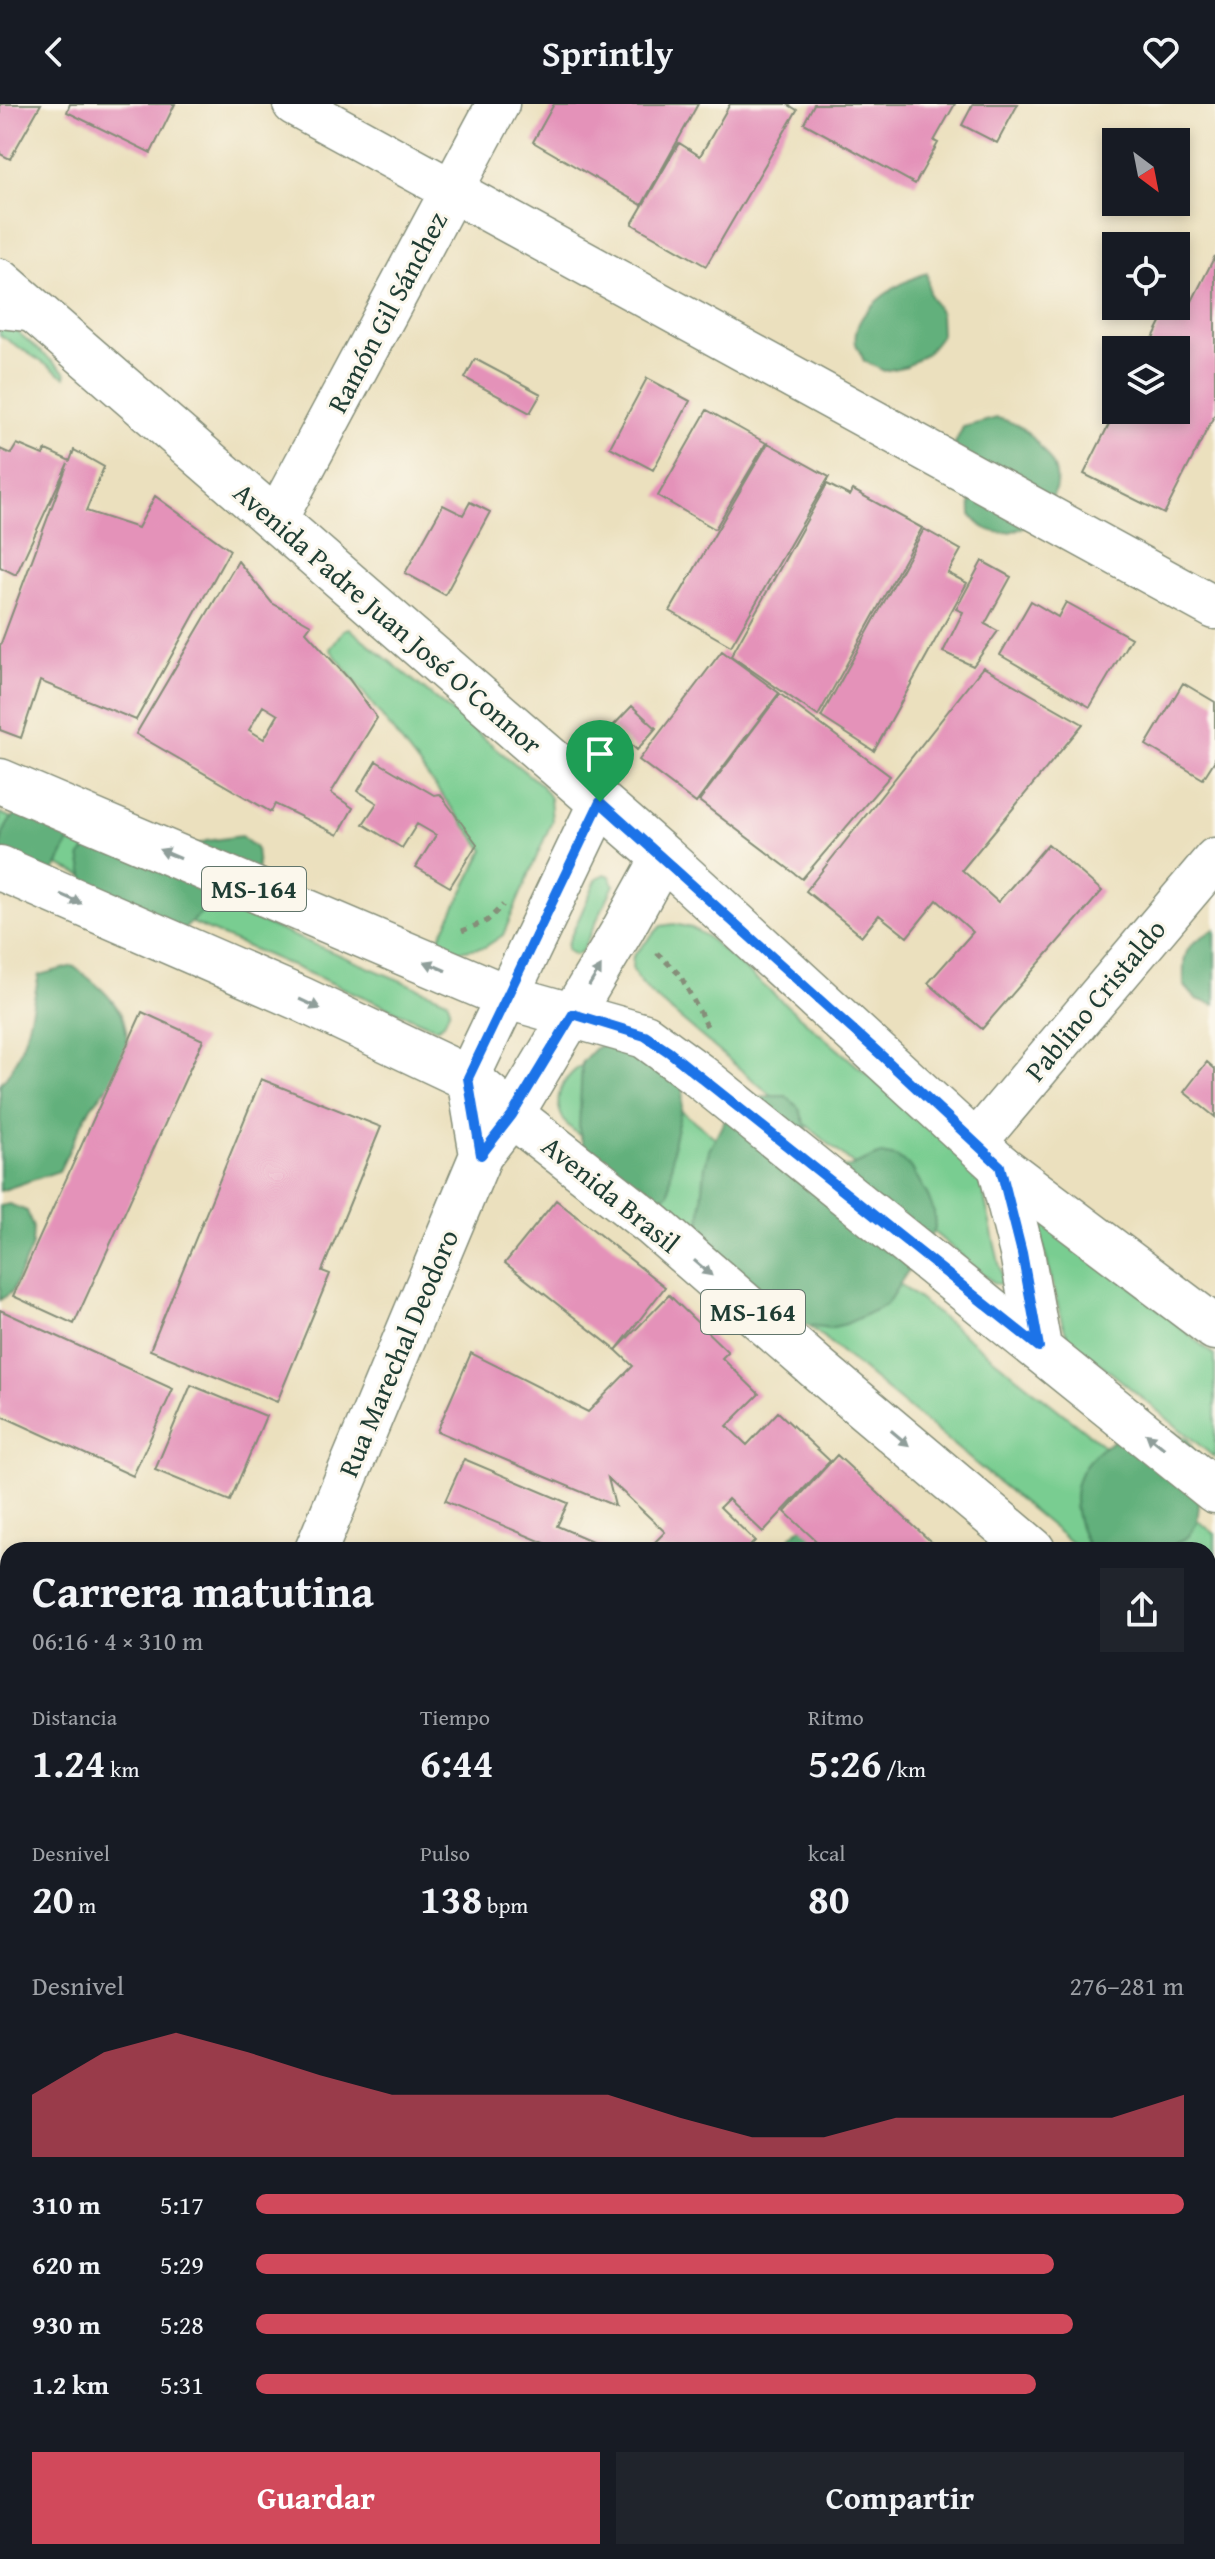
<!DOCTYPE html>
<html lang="es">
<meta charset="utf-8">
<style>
:root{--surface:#171b24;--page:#20242c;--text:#f1f3f6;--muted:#9ea1a6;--accent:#d1495b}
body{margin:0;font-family:"Gentium Book Plus",serif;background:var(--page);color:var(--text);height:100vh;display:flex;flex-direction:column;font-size:30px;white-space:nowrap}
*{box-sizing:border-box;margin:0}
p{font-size:26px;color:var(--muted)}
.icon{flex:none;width:44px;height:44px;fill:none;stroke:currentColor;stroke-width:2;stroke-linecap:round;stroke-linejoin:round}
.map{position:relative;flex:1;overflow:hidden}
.details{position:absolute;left:0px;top:1438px;width:1216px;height:1018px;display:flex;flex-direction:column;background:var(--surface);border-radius:24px 24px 0 0;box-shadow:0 4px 12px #0003}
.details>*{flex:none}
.needle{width:52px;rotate:148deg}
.controls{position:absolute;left:1102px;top:24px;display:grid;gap:16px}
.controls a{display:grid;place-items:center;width:88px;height:88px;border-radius:0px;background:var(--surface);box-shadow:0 4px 12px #0003;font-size:40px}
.pin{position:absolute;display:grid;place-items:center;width:68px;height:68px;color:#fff;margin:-82px -34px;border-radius:50% 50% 50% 0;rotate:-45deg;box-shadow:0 0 8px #0007}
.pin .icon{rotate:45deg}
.round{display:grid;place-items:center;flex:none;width:84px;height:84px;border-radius:0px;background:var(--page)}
.head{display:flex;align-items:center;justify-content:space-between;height:136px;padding:0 32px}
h1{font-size:44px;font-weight:600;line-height:60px}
.metrics{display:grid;grid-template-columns:repeat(3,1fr);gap:12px;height:136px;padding:8px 32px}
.metrics div{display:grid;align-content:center}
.metrics b{font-size:40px;font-weight:600}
.metrics small{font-size:22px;font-weight:400}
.metrics p{font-size:22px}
.chart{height:224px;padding:16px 32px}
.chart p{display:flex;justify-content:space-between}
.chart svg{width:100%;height:144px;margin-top:8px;fill:var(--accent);opacity:.7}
.action{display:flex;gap:16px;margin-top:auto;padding:16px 32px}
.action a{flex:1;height:92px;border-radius:0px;background:var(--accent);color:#fff;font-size:32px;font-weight:600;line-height:92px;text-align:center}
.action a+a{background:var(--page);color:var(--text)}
ul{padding:0 32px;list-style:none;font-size:26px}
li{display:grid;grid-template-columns:128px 96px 1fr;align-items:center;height:60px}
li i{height:20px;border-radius:10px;background:var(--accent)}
header{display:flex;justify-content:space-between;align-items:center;height:104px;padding:0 32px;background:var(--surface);font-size:36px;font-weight:600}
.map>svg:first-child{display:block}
</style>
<header><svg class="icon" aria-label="back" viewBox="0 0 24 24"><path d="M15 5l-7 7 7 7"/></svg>Sprintly<svg class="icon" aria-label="heart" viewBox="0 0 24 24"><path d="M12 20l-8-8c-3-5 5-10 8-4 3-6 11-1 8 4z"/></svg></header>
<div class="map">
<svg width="1215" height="2455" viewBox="0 0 1215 2455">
<rect width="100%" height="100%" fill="#fbf7ec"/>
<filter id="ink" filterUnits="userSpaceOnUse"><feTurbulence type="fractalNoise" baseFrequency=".0125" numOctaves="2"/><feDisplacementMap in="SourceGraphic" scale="16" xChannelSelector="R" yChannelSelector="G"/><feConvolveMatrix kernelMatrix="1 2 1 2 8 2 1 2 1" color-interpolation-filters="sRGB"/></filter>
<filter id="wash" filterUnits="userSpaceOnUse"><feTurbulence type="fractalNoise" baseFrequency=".006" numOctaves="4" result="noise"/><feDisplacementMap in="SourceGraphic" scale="32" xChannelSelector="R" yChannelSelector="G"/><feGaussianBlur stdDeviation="1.8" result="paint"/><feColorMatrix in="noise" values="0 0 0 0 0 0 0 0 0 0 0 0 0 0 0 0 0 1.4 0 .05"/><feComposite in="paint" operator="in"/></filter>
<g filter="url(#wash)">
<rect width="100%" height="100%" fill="#ebe0be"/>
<path fill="#79cd91" stroke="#4c8562" stroke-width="2" d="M0 213 66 269 65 273 0 231Z
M349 524 541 681 550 694 552 717 503 831 485 843 459 847 438 837 484 746 330 545 343 526Z
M0 709 447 896 450 904 444 919 436 924 0 736Z
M605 770 610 772 614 781 582 847 575 851 567 846V841L597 774Z
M674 820 692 824 706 832 968 1057 979 1075 984 1092 1004 1181 994 1179 651 890 638 875 632 864 633 852 661 822Z
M595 954 617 956 1215 1430V1558L1208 1552V1446H1080L567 1021C546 992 567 967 595 954Z
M1042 1118 1062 1125 1215 1252V1354L1068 1233 1062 1218 1040 1129Z"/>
<path fill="#62b07b" stroke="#407658" stroke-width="2" d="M927 169 929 190 940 209 941 231 927 249 907 262 884 267 864 257C862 252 858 245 856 240 850 206 901 177 927 169Z
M997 314C1018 319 1028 326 1041 344 1047 352 1055 361 1056 371 1061 403 1016 442 985 424 980 422 975 415 971 411L970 378 954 341 963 323Z
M35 694 72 720 69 738 54 768 1 748C0 720 15 710 35 694Z
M106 727 190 744 206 737 241 732 256 744 258 763 249 777 220 792 182 827 87 787 80 752Z
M1215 825V901L1196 895 1184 881C1183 846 1184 843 1215 825Z
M73 862C115 893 145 922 114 975 107 986 97 994 90 1005 78 1024 70 1046 59 1067L0 1087V980C26 953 31 906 39 871Z
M623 929 685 965 682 1002 674 1036 669 1089 655 1098 583 1041 579 1025 582 958 594 945Z
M769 992H786L799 1004 811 1036 833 1064 850 1063 881 1050 896 1053 911 1063 928 1092 934 1108 935 1125 886 1201 846 1220 829 1224 781 1217 704 1149 699 1132 705 1062 709 1046 725 1016 752 996Z
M9 1100 27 1107 33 1124 32 1142 12 1188 0 1196V1102Z
M1174 1328 1188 1336 1203 1366 1197 1419 1188 1433 1163 1446H1090C1069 1407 1066 1367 1107 1341 1112 1338 1118 1333 1123 1331 1137 1326 1158 1329 1174 1328Z
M807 1420 859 1446H784C789 1432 795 1427 807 1420Z"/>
<g id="blocks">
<path fill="#e492b9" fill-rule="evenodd" d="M0 0H41L10 55 0 50Z
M70 0H175L151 49 67 8Z
M554 0H698L642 101 533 38Z
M730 0H787L797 6 706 162 632 120 679 39 700 52Z
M814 0H955L934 37 938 39 915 80 804 19Z
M973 0H1018L997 39 962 21Z
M1215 152V310L1164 410 1084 370 1116 306H1176V246H1147L1169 202 1186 209Z
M475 255 541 290 530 309 465 274Z
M647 274 690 297 653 366 610 343Z
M707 306 766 339 715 425 658 392Z
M768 339 829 373 731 542 670 507Z
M17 340 43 351 46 346 70 357 74 346 104 363 86 407 138 424 155 392 230 446 136 616 40 577 21 634 0 626V542L68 359 16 471 0 463V345L11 350Z
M827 380 850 392 853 386 922 424 818 612 731 552Z
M470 398 490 408 445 491 405 469 443 401 463 411Z
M924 425 961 446 948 469 967 479 874 647 821 613Z
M238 457 272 499 311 521 306 528 349 575 377 614 331 689 353 704 338 731 275 700 271 708 136 630ZM263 602 278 611 264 635 249 626Z
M982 457 1011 473 985 520 998 527 973 562 943 548 963 508 956 505Z
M1031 497 1058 513 1066 498 1131 534 1090 603 1000 551Z
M722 547 779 589 696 699 639 656Z
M983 563 1083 620 962 766 998 798 1048 740 1102 787 982 925 928 879 973 828 937 796 907 833 879 811 862 832 806 787Z
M1183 579 1215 598V656L1203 675 1146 641Z
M780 590 890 672 802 775 699 697Z
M632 602 656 624 637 646 612 623Z
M376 657 434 691 440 690 477 740 450 783 416 763 436 731 417 720 402 744 363 720 377 699 358 687Z
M142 908 203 936 74 1220 13 1192Z
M1207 958 1215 965V1013L1184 988Z
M261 975 381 1023 322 1167 330 1170 277 1298 150 1246Z
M556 1096 665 1183 616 1246 505 1159Z
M669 1191 728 1248 722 1254 759 1290 727 1322 747 1341 778 1308 830 1357 763 1428 728 1395 720 1403 755 1437 746 1446H647L665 1428 608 1374 615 1402 437 1327 471 1249 588 1308 633 1262 616 1246Z
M0 1206 173 1285 133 1372 0 1311Z
M191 1281 266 1312 230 1397 155 1366Z
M837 1351 905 1414 940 1446H826L785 1408Z
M464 1355 568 1399 557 1422 613 1446H561L445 1397Z
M0 1509 8 1512V1601L0 1620Z
M4 1653 8 1655V1788L0 1785V1663Z
M1208 1948 1215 1951V2017L1208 2014Z
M1215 2095V2152L1208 2149V2109Z
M1208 2151 1215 2154V2207L1208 2204Z
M1208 2205 1215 2209V2286L1208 2301Z
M460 2448H498L495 2455H457Z"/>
</g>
</g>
<g filter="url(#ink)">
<use href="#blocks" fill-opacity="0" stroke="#858e79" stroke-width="2"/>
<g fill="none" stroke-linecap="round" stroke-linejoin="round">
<defs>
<path id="service" d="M0 214 36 218"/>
<path id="minor" d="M294 0 1215 504
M275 417 498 0
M976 1038 1215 755
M481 1051 468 974 600 698
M316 1446 481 1051 512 1011 622 827 663 753
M0 2189 8 2169"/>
<path id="secondary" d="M0 177 663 753 1000 1062 1215 1224
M0 1876 8 1879
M0 1968 8 1971
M1208 2396 1215 2399
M1073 2448 1089 2455"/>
<path id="primary" d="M0 677 507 893 645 932 697 970 1215 1387
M0 764 301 895 468 974 512 1011 653 1121 817 1264 1033 1446
M1000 1062 1022 1149 1039 1243
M1208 1588 1215 1594"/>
</defs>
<use href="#service" stroke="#858e79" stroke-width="23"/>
<use href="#minor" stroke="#858e79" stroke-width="45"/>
<use href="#secondary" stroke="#858e79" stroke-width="47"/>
<use href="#primary" stroke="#858e79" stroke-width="47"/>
<path stroke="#858e79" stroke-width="5" stroke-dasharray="6 6" stroke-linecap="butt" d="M462 827 487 817 503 801
M657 849 680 871 707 922
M520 2455 522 2448"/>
<use href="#service" stroke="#fff" stroke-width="20"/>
<use href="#minor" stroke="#fff" stroke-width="42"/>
<use href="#secondary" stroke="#fff" stroke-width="44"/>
<use href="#primary" stroke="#fff" stroke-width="44"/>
</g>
<defs><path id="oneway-solid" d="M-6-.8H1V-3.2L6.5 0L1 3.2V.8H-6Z" transform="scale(2)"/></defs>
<g fill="#8f9e9a">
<use href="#oneway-solid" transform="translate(170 750) rotate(-157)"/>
<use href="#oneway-solid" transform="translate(71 795) rotate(24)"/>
<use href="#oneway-solid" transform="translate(435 862) rotate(-157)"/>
<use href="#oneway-solid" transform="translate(595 872) rotate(-59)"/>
<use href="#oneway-solid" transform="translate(310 900) rotate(25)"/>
<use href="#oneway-solid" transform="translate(703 1164) rotate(41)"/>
<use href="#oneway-solid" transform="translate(900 1334) rotate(40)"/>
<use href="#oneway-solid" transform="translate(1155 1337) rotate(-141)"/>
</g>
</g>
<g fill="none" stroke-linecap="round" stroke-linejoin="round" filter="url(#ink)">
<defs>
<path id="route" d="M600 698 881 951 1000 1062 1022 1149 1039 1243 669 948 645 932 573 910 512 1011 481 1051 468 974Z"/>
</defs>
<use href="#route" stroke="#fff" stroke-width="16"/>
<use href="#route" stroke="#1a73e8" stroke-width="10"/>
</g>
<g text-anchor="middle" stroke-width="6" stroke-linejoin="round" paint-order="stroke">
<g fill="#fbf7ec" stroke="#61756b" stroke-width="2">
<rect x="202" y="763" width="104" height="44" rx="6"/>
<rect x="701" y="1186" width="104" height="44" rx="6"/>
</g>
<g font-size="26" font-weight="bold" fill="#1f3d34">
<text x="254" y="794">MS-164</text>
<text x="753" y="1217">MS-164</text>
</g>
<g font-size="28" fill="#1f3d34" stroke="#fbf7ec">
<text transform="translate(387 208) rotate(-62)" y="10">Ramón Gil Sánchez</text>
<text transform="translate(388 514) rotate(41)" y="10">Avenida Padre Juan José O'Connor</text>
<text transform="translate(1095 896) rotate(-50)" y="10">Pablino Cristaldo</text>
<text transform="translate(611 1090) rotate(39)" y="10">Avenida Brasil</text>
<text transform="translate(398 1249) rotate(-67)" y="10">Rua Marechal Deodoro</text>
</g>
</g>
</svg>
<div class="controls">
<a><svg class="needle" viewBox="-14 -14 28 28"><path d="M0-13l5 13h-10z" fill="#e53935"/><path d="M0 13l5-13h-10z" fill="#9ea1a6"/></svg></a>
<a><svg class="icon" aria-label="locate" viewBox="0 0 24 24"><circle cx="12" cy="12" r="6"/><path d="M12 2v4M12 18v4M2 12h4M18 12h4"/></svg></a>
<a><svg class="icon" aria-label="layers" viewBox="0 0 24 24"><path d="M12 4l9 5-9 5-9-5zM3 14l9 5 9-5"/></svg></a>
</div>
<div class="pin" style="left:600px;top:698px;background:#1e9e55"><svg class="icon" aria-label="arrive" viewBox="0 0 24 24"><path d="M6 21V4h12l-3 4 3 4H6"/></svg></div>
<section class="details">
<div class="head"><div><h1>Carrera matutina</h1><p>06:16 · 4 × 310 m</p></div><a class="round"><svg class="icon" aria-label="share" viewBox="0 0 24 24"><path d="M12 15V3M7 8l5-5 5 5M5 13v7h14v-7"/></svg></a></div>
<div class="metrics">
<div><p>Distancia</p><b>1.24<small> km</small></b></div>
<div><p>Tiempo</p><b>6:44</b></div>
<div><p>Ritmo</p><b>5:26<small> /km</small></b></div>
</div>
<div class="metrics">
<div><p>Desnivel</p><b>20<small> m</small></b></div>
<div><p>Pulso</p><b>138<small> bpm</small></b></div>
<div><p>kcal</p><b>80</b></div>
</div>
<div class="chart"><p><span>Desnivel</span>276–281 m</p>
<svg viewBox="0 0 160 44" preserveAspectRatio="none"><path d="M0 44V25L10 12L20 6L30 12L40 19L50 25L60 25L70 25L80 25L90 32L100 38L110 38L120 32L130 32L140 32L150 32L160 25V44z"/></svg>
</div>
<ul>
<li><b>310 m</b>5:17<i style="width:100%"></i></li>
<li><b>620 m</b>5:29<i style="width:86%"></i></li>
<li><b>930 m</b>5:28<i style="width:88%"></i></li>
<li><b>1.2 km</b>5:31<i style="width:84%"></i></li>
</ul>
<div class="action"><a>Guardar</a><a>Compartir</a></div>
</section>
</div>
